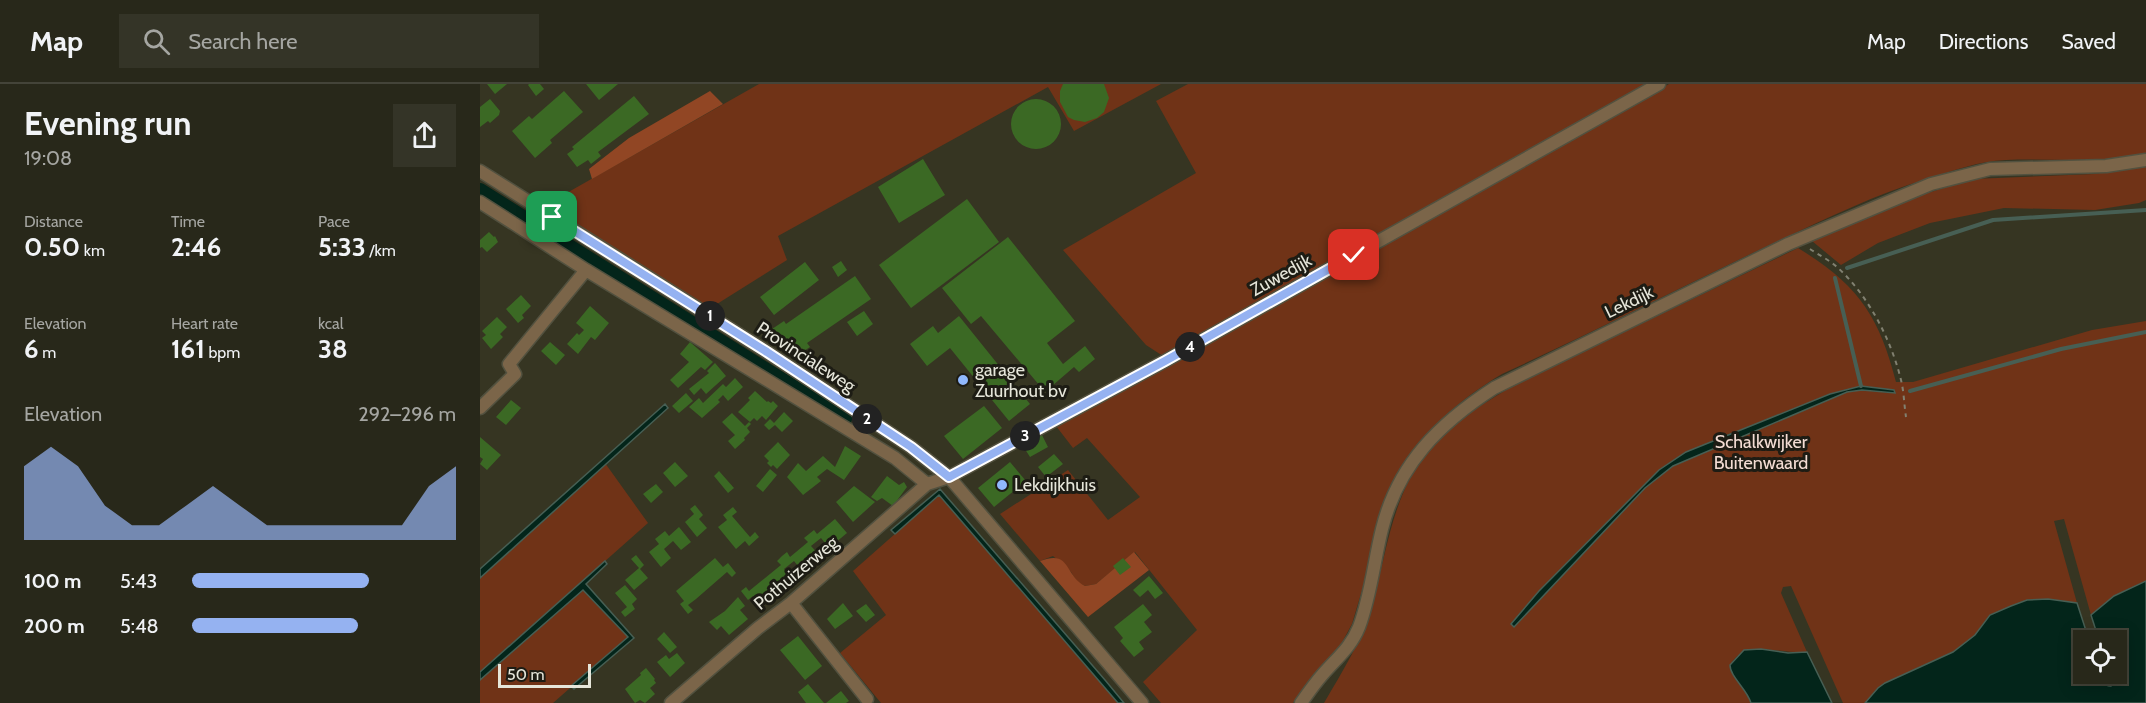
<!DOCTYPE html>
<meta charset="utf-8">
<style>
:root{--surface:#28281a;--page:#343427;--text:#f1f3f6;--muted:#a5a6a2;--line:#444439;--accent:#95b2f1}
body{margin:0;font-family:Cabin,sans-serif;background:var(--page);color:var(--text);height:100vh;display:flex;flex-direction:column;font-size:22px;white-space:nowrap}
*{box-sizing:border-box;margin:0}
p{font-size:20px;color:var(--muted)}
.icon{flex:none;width:33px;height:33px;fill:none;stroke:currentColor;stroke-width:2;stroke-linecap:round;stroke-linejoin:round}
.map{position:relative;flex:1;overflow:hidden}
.drawer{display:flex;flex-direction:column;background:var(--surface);width:480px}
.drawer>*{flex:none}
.controls{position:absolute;left:1593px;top:546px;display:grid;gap:12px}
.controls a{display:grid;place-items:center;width:54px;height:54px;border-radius:0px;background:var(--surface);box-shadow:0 3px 15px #0003,0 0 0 2px var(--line);font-size:30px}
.scale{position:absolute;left:18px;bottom:15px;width:93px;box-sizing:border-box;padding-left:6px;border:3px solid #e6e6da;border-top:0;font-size:16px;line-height:21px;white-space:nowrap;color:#e6e6da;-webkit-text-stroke:4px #1d1c14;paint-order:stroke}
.pin{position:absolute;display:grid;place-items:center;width:51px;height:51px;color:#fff;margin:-26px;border-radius:12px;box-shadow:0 3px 9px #0006}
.km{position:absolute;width:30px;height:30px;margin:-15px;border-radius:50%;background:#222;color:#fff;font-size:16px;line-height:30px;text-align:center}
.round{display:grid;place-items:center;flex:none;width:63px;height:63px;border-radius:0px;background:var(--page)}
.head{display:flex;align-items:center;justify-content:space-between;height:102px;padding:0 24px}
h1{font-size:33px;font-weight:700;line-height:45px}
.figures{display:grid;grid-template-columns:repeat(3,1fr);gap:9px;height:102px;padding:6px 24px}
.figures div{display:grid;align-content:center}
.figures b{font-size:26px;font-weight:700}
.figures small{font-size:16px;font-weight:400}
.figures p{font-size:16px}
.chart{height:168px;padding:12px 24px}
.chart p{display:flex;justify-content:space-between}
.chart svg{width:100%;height:108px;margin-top:6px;fill:var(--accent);opacity:.7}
ul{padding:0 24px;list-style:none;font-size:20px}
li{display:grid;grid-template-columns:96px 72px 1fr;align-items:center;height:45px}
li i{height:15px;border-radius:8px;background:var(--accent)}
header{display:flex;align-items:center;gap:36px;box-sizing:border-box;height:84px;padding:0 30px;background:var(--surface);border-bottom:2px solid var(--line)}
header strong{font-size:28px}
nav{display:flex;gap:33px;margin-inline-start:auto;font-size:21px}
.search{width:420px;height:54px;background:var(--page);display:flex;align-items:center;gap:15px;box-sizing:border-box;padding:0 21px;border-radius:0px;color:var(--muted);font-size:22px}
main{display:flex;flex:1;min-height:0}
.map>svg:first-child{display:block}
</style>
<header>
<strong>Map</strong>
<div class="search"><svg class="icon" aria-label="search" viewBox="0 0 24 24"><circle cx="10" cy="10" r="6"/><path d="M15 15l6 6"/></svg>Search here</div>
<nav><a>Map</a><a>Directions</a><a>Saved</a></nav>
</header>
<main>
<section class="drawer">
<div class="head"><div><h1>Evening run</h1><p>19:08</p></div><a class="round"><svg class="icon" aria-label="share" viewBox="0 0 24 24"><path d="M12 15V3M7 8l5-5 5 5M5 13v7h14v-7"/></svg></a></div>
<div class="figures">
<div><p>Distance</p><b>0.50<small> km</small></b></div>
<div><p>Time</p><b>2:46</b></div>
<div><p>Pace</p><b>5:33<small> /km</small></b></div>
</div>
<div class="figures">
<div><p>Elevation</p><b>6<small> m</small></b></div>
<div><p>Heart rate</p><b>161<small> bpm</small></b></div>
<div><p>kcal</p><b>38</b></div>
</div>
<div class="chart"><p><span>Elevation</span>292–296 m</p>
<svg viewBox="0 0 160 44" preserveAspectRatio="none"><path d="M0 44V14L10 6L20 14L30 30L40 38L50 38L60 30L70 22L80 30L90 38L100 38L110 38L120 38L130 38L140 38L150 22L160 14V44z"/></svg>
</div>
<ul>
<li><b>100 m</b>5:43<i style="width:67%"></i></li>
<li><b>200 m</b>5:48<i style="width:63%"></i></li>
</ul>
</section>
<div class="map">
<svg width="1666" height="619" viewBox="0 0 1666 619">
<rect width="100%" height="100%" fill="#363522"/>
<path fill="#703317" d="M279 0H681L594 47 568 3 298 152 307 176 229 225 62 123Z
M708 0H1169L683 272 666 261 583 166 716 89 676 17Z
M1189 0H1666V69C1619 80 1573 74 1526 76 1499 77 1472 87 1447 95 1396 110 1348 134 1300 156 1207 200 1116 247 1022 290 977 317 941 349 915 395L872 540 860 562 833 591 813 619H681L663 598 717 546 655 468 616 500 605 502 597 498 591 488 573 472 560 477 520 430 588 386 628 436 660 413 607 354 593 364 576 342Z
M1666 82V116L1659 119 1615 126 1524 124 1450 139 1398 159 1361 181 1332 157 1429 115 1492 95 1614 90Z
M1318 164C1377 200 1399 231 1416 298H1433L1612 246 1666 237V497L1634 512 1611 531 1584 435 1574 437 1597 519 1568 515 1547 516 1531 522 1510 531 1495 551 1473 568 1405 599 1398 604 1385 619H1363L1311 502 1303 503 1301 509 1327 568C1310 570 1274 561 1263 568 1259 570 1255 574 1252 578L1271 619H844C862 588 883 555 892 521 907 468 912 411 948 367 971 339 1003 320 1034 301Z
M125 379 168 439 0 588V494Z
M459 411 479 433 638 619H401L360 569 406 531 373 487Z
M103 506 148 553 73 619H0V596Z"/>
<path fill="#914624" d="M230 7 243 20 112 95 109 85 149 54Z
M654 468 669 486 608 533 560 477C591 465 584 491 605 502L616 500Z"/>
<path fill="#03251a" stroke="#475f54" stroke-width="1.5" d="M1381 302 1414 306 1415 309 1382 306 1367 308 1193 382 1165 404 1034 543 1031 540 1059 507 1179 386 1206 368 1350 310Z
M185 320 188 324 0 494V485Z
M460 405 625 596 644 619H638L459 411 415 450 411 446Z
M125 477 127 480 106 500 154 554 94 605 91 602 148 553 103 506 0 596V588Z
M1666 497V619H1385L1398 604 1405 599 1473 568 1495 551 1510 531 1531 522 1547 516 1568 515 1597 519 1609 556H1604V590H1619C1621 597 1623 602 1631 602L1633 599 1630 590H1636V556H1619L1611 531 1634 512Z
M1281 565 1308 569 1327 568 1352 619H1271C1267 605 1250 593 1250 581L1264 566Z"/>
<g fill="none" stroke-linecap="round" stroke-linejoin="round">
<path stroke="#475f54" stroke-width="4" d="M1367 184 1513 136 1666 126
M1355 194 1381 302
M1430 307 1581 265 1666 248"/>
<path stroke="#03251a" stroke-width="14" d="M0 106 365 335"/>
</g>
<path fill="#3b6924" d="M7 0H27L15 10Z
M49 0H60L64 5 56 12 48 1Z
M106 0H138L119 16Z
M583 0H624L629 14 624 28 617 34 605 38 594 36 588 33 580 18V7Z
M84 7 103 28 70 56 72 59 55 74 32 47 49 32 52 35Z
M154 12 169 30 118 68 121 72 111 80 108 76 97 83 87 70 94 65 92 63Z
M10 15 20 27 19 31 10 39 8 37 0 43V23Z
M531 40a25 25 0 1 1 50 0a25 25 0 1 1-50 0Z
M443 75 465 111 419 139 398 103Z
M487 115 519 158 431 224 399 181Z
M9 148 14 153 15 152 18 158 7 168 2 163 0 164V156Z
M528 153 595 237 567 259 583 280 605 262 615 275 599 288 594 283 565 308 501 232 491 240 462 204Z
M361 177 367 186 358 193 352 183Z
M325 178 339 196 294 231 280 213Z
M375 192 391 215 327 259 330 263 324 267 322 264 311 272 292 245 304 237 306 240Z
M41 211 51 222 42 231 44 234 38 239 26 225Z
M110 222 129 239 115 256 111 253 98 270 87 260 97 249 99 251 104 246 96 239Z
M384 227 393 240 377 252 367 238Z
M479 232 550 320 529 337 470 264 447 282 430 260 453 242 458 249Z
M17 233 27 243 20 250 23 253 11 265 2 254 6 251 2 247Z
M70 258 85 271 76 281 61 267Z
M210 258 233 278 225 286 221 283 198 304 190 296 209 278 200 270Z
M235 279 246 292 226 310 221 304 214 311 209 305 229 289 227 287Z
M255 294 263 303 248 317 243 311 238 316 240 318 222 334 209 323 219 314 223 319 243 300 246 303Z
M275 307 287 318 288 317 291 319 293 317 298 322 286 336 282 332 277 337 274 334 270 338 258 328 270 316 268 314Z
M206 309 213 317 199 329 192 322Z
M31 316 41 324 26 341 16 333Z
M504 322 522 344 483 375 464 352Z
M304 328 313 337 302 348 295 341 289 346 284 341 290 335 294 339Z
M252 329 265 342 269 338 271 340 267 344 270 348 264 354 265 356 255 365 248 357 255 351 242 338Z
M562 351 568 363 550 373 543 362Z
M0 353 21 371 7 386 0 380 3 375 0 373Z
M298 358 310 371 297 385 293 381 291 383 287 379 289 377 284 372Z
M365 362 381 372 364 396 347 385 337 393 341 397 323 411 307 393 318 379 326 387 343 372 355 383Z
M574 370 583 380 566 393 558 383Z
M195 378 208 392 195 403 183 389Z
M530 378 546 397 514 423 498 404Z
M290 385 297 391 283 408 276 402Z
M239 387 254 404 248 409 234 392Z
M407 392 419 401 424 398 427 403 413 422 402 414 397 417 391 413Z
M176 400 183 408 171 419 163 410Z
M374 402 395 418 373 438 356 418Z
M215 421 223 431 219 435 227 444 217 453 205 438 214 430 210 425Z
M253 423 257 428 252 432 270 453 275 448 279 453 269 462 265 457 256 465 238 443 247 436 243 431Z
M355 435 367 449 349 464 341 454 331 462 340 472 322 487 314 477 304 485 313 495 281 522 273 512 268 516 261 507 266 503 269 507 301 481 297 477 302 472 307 468 310 473 328 458 324 454 334 446 337 450Z
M199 443 211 458 201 466 193 457 184 465 191 474 181 483 169 468 179 460 175 455 185 447 189 452Z
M156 471 164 481 160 485 168 494 154 506 145 496 159 484 151 475Z
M235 474 243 483 248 479 256 489 252 493 247 488 216 515 208 521 213 526 208 530 200 520 204 517 196 507Z
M643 474 651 483 640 491 633 482Z
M669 492 683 509 675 515 668 506 660 513 653 506Z
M145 501 157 515 152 520 155 525 145 533 141 528 147 523 135 509Z
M258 513 265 522 260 526 268 535 249 551 241 542 237 546 229 538 245 527Z
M363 519 373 532 355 545 347 535Z
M386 520 395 531 386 538 376 527Z
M663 520 672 531 664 538 672 548 659 558 664 565 654 573 640 557 643 554 634 543Z
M184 548 197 563 190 569 177 555Z
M318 552 342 582 325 596 300 566Z
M197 569 205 579 190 593 177 578 186 571 189 575Z
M166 584 175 595 174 596 176 599 170 604 175 610 165 619 160 616 155 619 145 605 161 591 160 589Z
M328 600 344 619H326L318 608Z
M361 607 369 617 366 619H346Z"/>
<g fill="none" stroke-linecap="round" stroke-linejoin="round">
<defs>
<path id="minor" d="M0 87 287 268 431 363 469 393 662 619
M0 118 106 186 415 374 447 400
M0 324 35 290 29 280 106 186
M311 519 387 615
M191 619 278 544 311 519 447 400 469 393 685 277 1179 0
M821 619C828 609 835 599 843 590 857 574 871 563 879 543 891 511 894 477 902 445 918 380 960 339 1014 304L1308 160 1451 100 1510 85 1626 82 1666 76"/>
</defs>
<use href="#minor" stroke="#52513f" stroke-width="15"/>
<path stroke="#818070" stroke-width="2" stroke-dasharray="4.5 4.5" stroke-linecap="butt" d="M1330 165C1339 171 1349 176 1357 183 1388 211 1411 255 1421 296 1424 308 1424 320 1426 333"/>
<use href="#minor" stroke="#7b6549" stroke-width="12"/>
</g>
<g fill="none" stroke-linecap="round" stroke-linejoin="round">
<defs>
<path id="route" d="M72 133 287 268 431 363 469 393 685 277 874 171"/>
</defs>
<use href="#route" stroke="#fff" stroke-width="12"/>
<use href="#route" stroke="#95b2f1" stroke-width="8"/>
</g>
<g fill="#90b8fd" stroke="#1d1c14" stroke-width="2">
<circle cx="483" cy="296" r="6"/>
<circle cx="522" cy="401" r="6"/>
</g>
<g text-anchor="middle" stroke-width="6" stroke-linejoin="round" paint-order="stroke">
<g font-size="18" fill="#e6e6da" stroke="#1d1c14">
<text transform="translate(801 191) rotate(-29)" y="6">Zuwedijk</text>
<text transform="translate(1149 218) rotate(-26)" y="6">Lekdijk</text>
<text transform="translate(326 273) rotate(33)" y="6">Provincialeweg</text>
<text transform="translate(316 489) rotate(-40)" y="6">Pothuizerweg</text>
</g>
<g font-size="18" fill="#e6e6da" stroke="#1d1c14" text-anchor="start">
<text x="495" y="292">garage<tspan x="495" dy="21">Zuurhout bv</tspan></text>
<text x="534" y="407">Lekdijkhuis</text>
</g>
<g font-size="18" fill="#f3dcd3" stroke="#1d1c14">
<text x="1281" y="364">Schalkwijker<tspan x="1281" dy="21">Buitenwaard</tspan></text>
</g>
</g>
</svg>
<div class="controls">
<a><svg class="icon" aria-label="locate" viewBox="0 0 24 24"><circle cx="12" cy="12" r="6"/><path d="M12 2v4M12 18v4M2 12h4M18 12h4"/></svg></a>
</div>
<div class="scale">50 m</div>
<div class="pin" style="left:72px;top:133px;background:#1e9e55"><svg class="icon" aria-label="arrive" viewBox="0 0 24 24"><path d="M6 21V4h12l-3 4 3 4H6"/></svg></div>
<div class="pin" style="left:874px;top:171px;background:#d93025"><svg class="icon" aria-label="check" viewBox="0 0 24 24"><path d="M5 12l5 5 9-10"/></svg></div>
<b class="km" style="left:230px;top:232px">1</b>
<b class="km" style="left:387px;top:335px">2</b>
<b class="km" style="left:545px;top:352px">3</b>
<b class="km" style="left:710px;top:263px">4</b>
</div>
</main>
